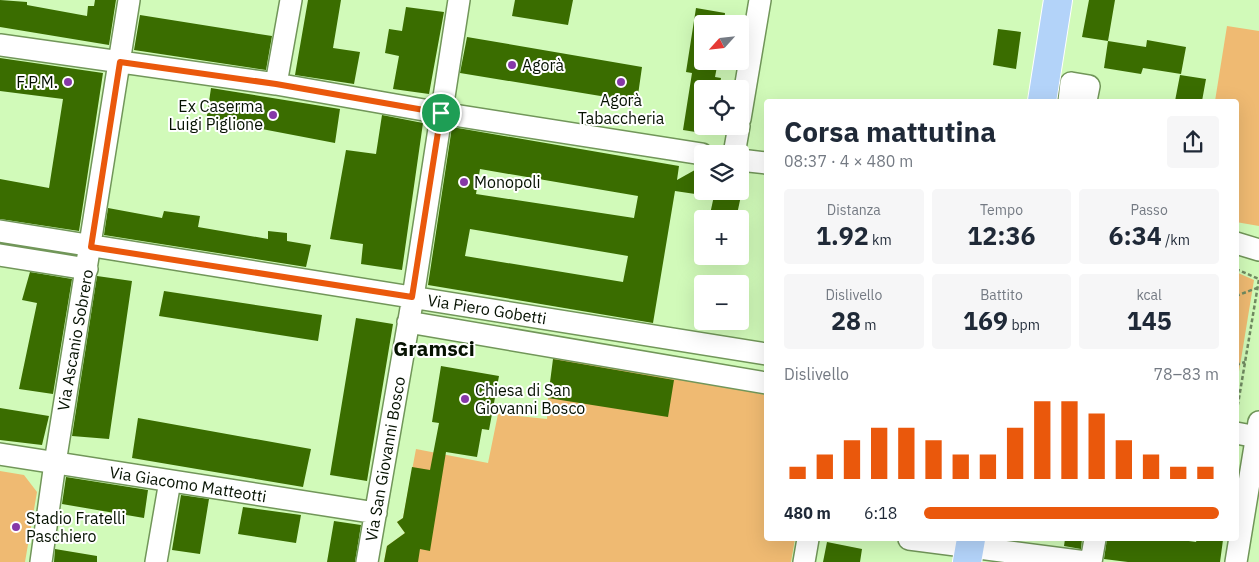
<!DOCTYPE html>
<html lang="it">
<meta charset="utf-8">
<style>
:root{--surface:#fff;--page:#f6f6f7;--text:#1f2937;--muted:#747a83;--accent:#ea580c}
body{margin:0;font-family:"IBM Plex Sans",sans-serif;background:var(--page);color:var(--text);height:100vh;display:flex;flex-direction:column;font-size:19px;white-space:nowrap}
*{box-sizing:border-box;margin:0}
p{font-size:16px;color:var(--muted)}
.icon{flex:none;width:28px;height:28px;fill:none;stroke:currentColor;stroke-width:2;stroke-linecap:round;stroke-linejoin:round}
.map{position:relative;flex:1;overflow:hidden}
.side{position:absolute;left:764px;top:99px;width:475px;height:442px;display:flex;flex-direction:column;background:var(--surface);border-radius:5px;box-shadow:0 5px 20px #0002}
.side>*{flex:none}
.needle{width:32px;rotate:243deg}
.controls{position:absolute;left:694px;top:15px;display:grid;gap:10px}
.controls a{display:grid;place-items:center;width:55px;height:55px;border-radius:5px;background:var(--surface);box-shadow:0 5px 20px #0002;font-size:25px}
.pin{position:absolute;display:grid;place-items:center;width:42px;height:42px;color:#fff;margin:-21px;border:2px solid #fff;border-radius:50%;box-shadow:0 1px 5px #0007}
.round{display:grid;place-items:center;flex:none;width:52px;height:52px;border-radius:5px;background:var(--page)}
.summary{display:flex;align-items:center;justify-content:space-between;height:85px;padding:0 20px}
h1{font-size:28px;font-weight:700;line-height:38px}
.figures{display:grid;grid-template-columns:repeat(3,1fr);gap:8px;height:85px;padding:5px 20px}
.figures div{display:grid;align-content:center;border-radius:5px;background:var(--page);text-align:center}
.figures b{font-size:25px;font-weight:700}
.figures small{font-size:14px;font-weight:400}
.figures p{font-size:14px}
.chart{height:140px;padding:10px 20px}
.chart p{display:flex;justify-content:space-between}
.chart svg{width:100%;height:90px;margin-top:5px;stroke:var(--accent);stroke-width:6}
ul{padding:0 20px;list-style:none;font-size:16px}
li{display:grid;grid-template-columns:80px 60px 1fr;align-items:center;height:38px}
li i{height:12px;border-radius:6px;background:var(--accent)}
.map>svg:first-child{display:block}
</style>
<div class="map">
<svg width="1259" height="562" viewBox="0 0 1259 562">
<rect width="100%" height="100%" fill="#d1fab9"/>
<path fill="#efba72" d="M1227 26 1259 31V226L1236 222V101H1215Z
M1236 272 1254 280 1236 390Z
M554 358 674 377 766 395V539H795L791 562H384L387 546 405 533 397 522 403 518 416 449 488 463 498 414 547 419 548 398Z
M0 471 24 475 37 492 25 562H0Z"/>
<path fill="#3a6d00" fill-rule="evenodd" d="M0 0 27 2V5L87 16 88 6H94L95 0H116L109 45 0 27Z
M308 0H341L333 48 360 52 354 84 295 75Z
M515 0H573L568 25 512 16Z
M1089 0H1115L1108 41 1082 37Z
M406 7 444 12 429 94 393 89 399 56 385 53 389 29 402 31Z
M696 8 725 13 724 24H702V61H718L715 77 721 78 719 89H702V133L683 130 692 73 686 72Z
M140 15 272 36 266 70 134 50Z
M998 29 1021 32 1016 69 993 65Z
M467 37 642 67 637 102 460 73Z
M1147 40 1186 47 1181 74 1143 68 1141 74 1104 68 1108 41 1146 47Z
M0 58 103 73 79 231 0 219V179L49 188 63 99 0 91Z
M1180 75 1206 79 1202 101H1175Z
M211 88 340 109 335 143 251 127 206 122Z
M382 115 423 123 402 270 361 264 363 244 330 239 346 150 376 154Z
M452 127 679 166 677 180 702 166V195L675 191 653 323 428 285ZM480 169 638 196 634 218 476 194ZM470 229 628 256 623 282 465 256Z
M715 191H742L736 219H709Z
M108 208 162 218 164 211 200 216 198 227 268 239V231L287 233V241L311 245 306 267 104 235Z
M30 272 72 279 53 394 19 389 37 303 22 300Z
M97 276 132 281 109 439 72 436Z
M164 291 322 315 318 341 159 316Z
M356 318 393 324 367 481 330 475Z
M553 359 674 380 668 417 548 398Z
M441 366 499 376 489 430 482 429 477 457 446 452 430 551 420 549 418 562H384L387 546 405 533 397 522 403 518 412 467 430 470 439 423 432 422Z
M0 408 49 416 42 445 0 440Z
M138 418 311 449 303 487 132 458Z
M66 477 148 490 144 518 62 504Z
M181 495 209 499 200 554 172 550Z
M243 507 301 515 296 543 238 534Z
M334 521 361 525 355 562H327Z
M1065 539H1082L1081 549 1064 546Z
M1107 539H1174L1196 542 1197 539 1223 540 1220 562H1128L1104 559Z
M827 542 862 549 860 562H823Z
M55 549 97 556V562H54Z"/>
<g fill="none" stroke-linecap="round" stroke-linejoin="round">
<defs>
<path id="minor" d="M0 45 276 84 441 113 702 154
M276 84 291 0
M1069 101 1071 83 1089 86 1086 101
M740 119 760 0
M734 154 739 126
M740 160 766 163
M0 231 766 354
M1236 243 1259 250
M0 255 87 269
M408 322 766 383
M1236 433 1257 437
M0 454 376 513
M909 539 1086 562
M41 562 55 463 129 0
M156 562 170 481
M367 562 413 297 459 0
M804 562 808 539
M1091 562 1095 539
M1236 562 1259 422"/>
<path id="major" d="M1042 101 1058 0
M967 562 971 539"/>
</defs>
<use href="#minor" stroke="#719659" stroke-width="24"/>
<use href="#major" stroke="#fff" stroke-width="30"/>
<path stroke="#708b61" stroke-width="2.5" stroke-dasharray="4 2.5" stroke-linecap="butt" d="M1236 269 1259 279 1236 416
M1236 296 1257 288
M1236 365 1245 362"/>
<use href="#minor" stroke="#fff" stroke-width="21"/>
<use href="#major" stroke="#b3d3f9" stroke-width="28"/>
</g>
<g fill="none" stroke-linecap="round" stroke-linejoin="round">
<defs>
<path id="route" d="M120 62 276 84 441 113 412 297 91 247Z"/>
</defs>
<use href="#route" stroke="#fff" stroke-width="10"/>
<use href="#route" stroke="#ea580c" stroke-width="6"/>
</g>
<g fill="#8638a8" stroke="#fff" stroke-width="2">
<circle cx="512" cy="65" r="5"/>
<circle cx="68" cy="82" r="5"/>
<circle cx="621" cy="82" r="5"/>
<circle cx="273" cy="115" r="5"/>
<circle cx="464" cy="182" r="5"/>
<circle cx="465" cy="399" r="5"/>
<circle cx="16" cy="527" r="5"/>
</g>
<g text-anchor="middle" stroke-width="4" stroke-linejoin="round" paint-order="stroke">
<g font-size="16" fill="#051100" stroke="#fff" text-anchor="start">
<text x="522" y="71">Agorà</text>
<text x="58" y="88" text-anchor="end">F.P.M.</text>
<text x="621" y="106" text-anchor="middle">Agorà<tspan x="621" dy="18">Tabaccheria</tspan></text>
<text x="263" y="112" text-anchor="end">Ex Caserma<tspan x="263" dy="18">Luigi Piglione</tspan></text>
<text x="474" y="188">Monopoli</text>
<text x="475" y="396">Chiesa di San<tspan x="475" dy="18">Giovanni Bosco</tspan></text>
<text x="26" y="524">Stadio Fratelli<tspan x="26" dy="18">Paschiero</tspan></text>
</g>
<g font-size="16" fill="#051100" stroke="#fff">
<text transform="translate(487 309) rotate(9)" y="6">Via Piero Gobetti</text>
<text transform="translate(75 340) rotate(-80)" y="6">Via Ascanio Sobrero</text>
<text transform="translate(385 459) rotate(-80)" y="6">Via San Giovanni Bosco</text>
<text transform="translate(188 484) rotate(9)" y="6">Via Giacomo Matteotti</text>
</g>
<g font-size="21" font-weight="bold" fill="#051100" stroke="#fff">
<text x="434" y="356">Gramsci</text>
</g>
</g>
</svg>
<div class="controls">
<a><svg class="needle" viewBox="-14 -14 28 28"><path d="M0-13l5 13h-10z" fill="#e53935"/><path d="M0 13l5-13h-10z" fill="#747a83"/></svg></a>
<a><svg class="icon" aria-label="locate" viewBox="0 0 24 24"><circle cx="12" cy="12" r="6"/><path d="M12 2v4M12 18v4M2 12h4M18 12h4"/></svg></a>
<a><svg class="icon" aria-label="layers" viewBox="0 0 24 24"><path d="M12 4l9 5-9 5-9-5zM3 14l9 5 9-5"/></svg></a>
<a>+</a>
<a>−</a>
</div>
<div class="pin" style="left:441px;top:113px;background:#1e9e55"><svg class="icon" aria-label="arrive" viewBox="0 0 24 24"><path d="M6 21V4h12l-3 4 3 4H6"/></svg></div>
<section class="side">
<div class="summary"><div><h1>Corsa mattutina</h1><p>08:37 · 4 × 480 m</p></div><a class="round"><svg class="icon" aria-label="share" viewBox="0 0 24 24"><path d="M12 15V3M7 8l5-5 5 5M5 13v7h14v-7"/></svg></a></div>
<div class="figures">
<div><p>Distanza</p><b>1.92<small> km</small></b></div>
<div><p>Tempo</p><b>12:36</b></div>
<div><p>Passo</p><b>6:34<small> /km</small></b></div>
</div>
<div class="figures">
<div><p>Dislivello</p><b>28<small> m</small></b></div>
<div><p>Battito</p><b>169<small> bpm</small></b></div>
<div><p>kcal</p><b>145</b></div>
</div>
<div class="chart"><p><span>Dislivello</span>78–83 m</p>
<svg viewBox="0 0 160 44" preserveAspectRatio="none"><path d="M5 44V38M15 44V32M25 44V25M35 44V19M45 44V19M55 44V25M65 44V32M75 44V32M85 44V19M95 44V6M105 44V6M115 44V12M125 44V25M135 44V32M145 44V38M155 44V38"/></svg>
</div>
<ul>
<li><b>480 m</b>6:18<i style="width:100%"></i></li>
</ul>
</section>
</div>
